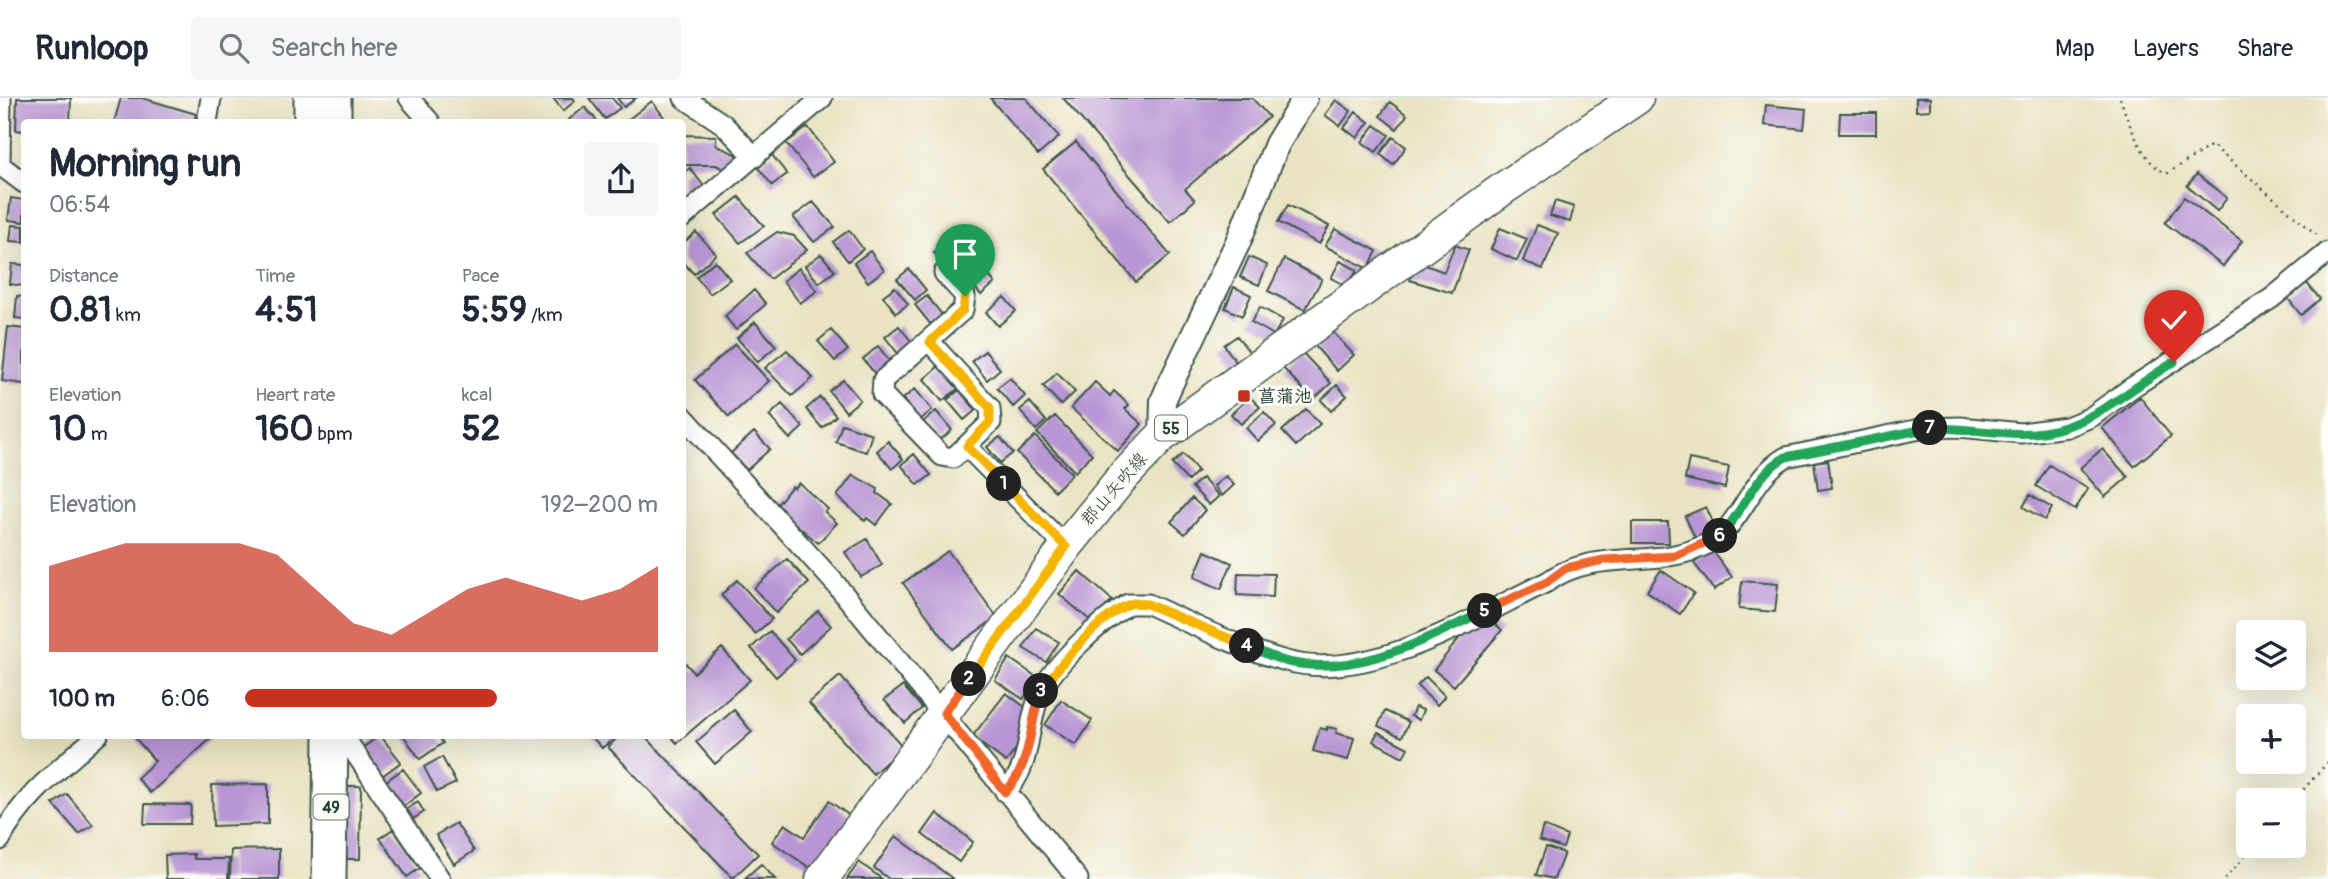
<!DOCTYPE html>
<meta charset="utf-8">
<style>
:root{--surface:#fff;--page:#f6f6f7;--text:#1f2937;--muted:#747a83;--line:#e0e1e3;--accent:#c8321e}
body{margin:0;font-family:Pangolin,"Klee One",sans-serif;background:var(--page);color:var(--text);height:100vh;display:flex;flex-direction:column;font-size:26px;white-space:nowrap}
*{box-sizing:border-box;margin:0}
p{font-size:23px;color:var(--muted)}
.icon{flex:none;width:38px;height:38px;fill:none;stroke:currentColor;stroke-width:2;stroke-linecap:round;stroke-linejoin:round}
.map{position:relative;flex:1;overflow:hidden}
.panel{position:absolute;left:21px;top:21px;width:665px;height:620px;display:flex;flex-direction:column;background:var(--surface);border-radius:7px;box-shadow:0 7px 28px #0002}
.panel>*{flex:none}
.buttons{position:absolute;left:2236px;top:522px;display:grid;gap:14px}
.buttons a{display:grid;place-items:center;width:70px;height:70px;border-radius:7px;background:var(--surface);box-shadow:0 7px 28px #0002;font-size:35px}
.pin{position:absolute;display:grid;place-items:center;width:60px;height:60px;color:#fff;margin:-72px -30px;border-radius:50% 50% 50% 0;rotate:-45deg;box-shadow:0 0 7px #0007}
.pin .icon{rotate:45deg}
.km{position:absolute;width:35px;height:35px;margin:-18px;border-radius:50%;background:#222;color:#fff;font-size:19px;line-height:35px;text-align:center}
.round{display:grid;place-items:center;flex:none;width:74px;height:74px;border-radius:7px;background:var(--page)}
.summary{display:flex;align-items:center;justify-content:space-between;height:119px;padding:0 28px}
h1{font-size:38px;font-weight:700;line-height:52px}
.stats{display:grid;grid-template-columns:repeat(3,1fr);gap:10px;height:119px;padding:7px 28px}
.stats div{display:grid;align-content:center}
.stats b{font-size:35px;font-weight:700}
.stats small{font-size:19px;font-weight:400}
.stats p{font-size:19px}
.chart{height:196px;padding:14px 28px}
.chart p{display:flex;justify-content:space-between}
.chart svg{width:100%;height:126px;margin-top:7px;fill:var(--accent);opacity:.7}
ul{padding:0 28px;list-style:none;font-size:23px}
li{display:grid;grid-template-columns:112px 84px 1fr;align-items:center;height:52px}
li i{height:18px;border-radius:9px;background:var(--accent)}
header{display:flex;align-items:center;gap:42px;box-sizing:border-box;height:98px;padding:0 35px;background:var(--surface);border-bottom:2px solid var(--line)}
header strong{font-size:33px}
nav{display:flex;gap:38px;margin-inline-start:auto;font-size:24px}
.search{width:490px;height:63px;background:var(--page);display:flex;align-items:center;gap:18px;box-sizing:border-box;padding:0 24px;border-radius:7px;color:var(--muted);font-size:26px}
.map>svg:first-child{display:block}
</style>
<header>
<strong>Runloop</strong>
<div class="search"><svg class="icon" aria-label="search" viewBox="0 0 24 24"><circle cx="10" cy="10" r="6"/><path d="M15 15l6 6"/></svg>Search here</div>
<nav><a>Map</a><a>Layers</a><a>Share</a></nav>
</header>
<div class="map">
<svg width="2328" height="781" viewBox="0 0 2328 781">
<rect width="100%" height="100%" fill="#fdfcf7"/>
<filter id="ink" filterUnits="userSpaceOnUse"><feTurbulence type="fractalNoise" baseFrequency=".0143" numOctaves="2"/><feDisplacementMap in="SourceGraphic" scale="14" xChannelSelector="R" yChannelSelector="G"/><feConvolveMatrix kernelMatrix="1 2 1 2 8 2 1 2 1" color-interpolation-filters="sRGB"/></filter>
<filter id="wash" filterUnits="userSpaceOnUse"><feTurbulence type="fractalNoise" baseFrequency=".00686" numOctaves="4" result="noise"/><feDisplacementMap in="SourceGraphic" scale="28" xChannelSelector="R" yChannelSelector="G"/><feGaussianBlur stdDeviation="1.57" result="paint"/><feColorMatrix in="noise" values="0 0 0 0 0 0 0 0 0 0 0 0 0 0 0 0 0 1.4 0 .05"/><feComposite in="paint" operator="in"/></filter>
<g filter="url(#wash)">
<rect width="100%" height="100%" fill="#e9e3c3"/>
<g id="blocks">
<path fill="#b895d4" d="M17 0H71L70 24H24V33L16 32Z
M121 0H142L196 16 194 24H114Z
M553 0H573L575 3 563 13Z
M589 0H612L620 10 605 21Z
M617 0H636L624 9Z
M990 0H1026L1059 39 1038 57Z
M1063 0H1252L1269 19 1185 91 1195 102 1170 124Z
M1916 0H1930V12L1916 13Z
M1336 2 1351 13 1340 28 1325 17Z
M652 3 666 22 663 24H625Z
M1390 4 1407 17 1397 31 1380 18Z
M1766 7 1806 11 1804 31 1764 27Z
M585 9 598 24H566Z
M1356 14 1369 24 1357 40 1344 30Z
M1840 15H1876V36H1839Z
M1375 27 1389 37 1376 54 1362 44Z
M808 29 834 64 813 79 786 45Z
M682 37 716 38V47L737 57 729 74 716 67H682Z
M1393 39 1406 49 1393 67 1380 56Z
M1076 44 1170 157 1136 184 1043 71Z
M772 57 787 76 772 87 757 68Z
M690 70 709 95 691 108 682 96V76Z
M2197 76 2227 100 2217 113 2187 88Z
M739 99 764 128 740 145 716 117Z
M2184 99 2242 143 2223 168 2165 125Z
M11 100 24 102V124L8 122Z
M1555 103 1574 109 1570 124 1550 118Z
M813 104 835 129 814 144 793 119Z
M1288 107 1329 128 1319 146 1278 124Z
M12 127 24 128V144L10 143Z
M1537 127 1558 135 1543 171 1523 163Z
M1500 130 1527 141 1517 163 1491 151Z
M1335 131 1377 153 1368 171 1325 148Z
M849 132 863 151 848 163 833 144Z
M696 134 716 156 694 176 682 163V146Z
M777 134 794 138 807 152 770 181 747 155Z
M953 140 969 159 951 174 934 155Z
M1455 147 1469 152 1452 195 1410 182 1416 167 1422 170 1423 166 1444 174Z
M870 153 884 172 868 184 854 165Z
M821 156 835 173 819 185 805 168Z
M1249 159 1267 167 1259 187 1240 179Z
M1284 161 1322 181 1305 212 1268 193Z
M715 163 730 181 710 196 696 179Z
M1340 163 1357 172 1348 189 1331 180Z
M12 166 24 167V188L10 186Z
M981 168 995 185 981 197 966 179Z
M799 170 817 193 800 205 783 183Z
M909 171 926 192 915 202 897 181Z
M2305 183 2320 201 2301 217 2286 198Z
M895 189 908 206 896 215 883 198Z
M1234 189 1251 197 1242 218 1225 210Z
M754 192 766 206 736 232 725 218Z
M17 198 24 199V221L15 220Z
M927 198 944 219 932 228 915 207Z
M1004 199 1016 213 998 228 986 214Z
M1260 209 1283 222 1274 237 1251 224Z
M755 224 776 248 758 264 737 240Z
M899 228 914 247 900 258 885 239Z
M8 229 24 231V286L2 283Z
M831 232 848 252 835 263 818 243Z
M1331 232 1354 257 1337 273 1314 247Z
M1237 238 1250 255 1237 265 1224 247Z
M735 246 769 283 729 319 695 282Z
M878 248 891 265 876 277 863 261Z
M787 252 813 280 792 298 765 270Z
M985 253 1000 271 987 282 972 263Z
M1301 253 1331 285 1313 302 1283 270Z
M939 268 958 291 942 303 924 281Z
M1057 275 1075 294 1061 307 1043 288Z
M1010 280 1025 298 1013 309 997 290Z
M843 282 860 302 846 314 829 293Z
M1095 284 1110 298 1114 293 1129 307 1125 311 1142 326 1118 353 1071 310Z
M1337 287 1347 298 1331 313 1321 302Z
M915 291 932 312 920 322 903 301Z
M959 292 976 312 964 322 947 302Z
M820 299 836 318 822 330 806 311Z
M1250 299 1260 309 1241 326 1231 316Z
M2140 299 2171 338 2134 368 2102 330Z
M1030 304 1046 323 1036 332 1020 312Z
M782 306 803 329 790 341 769 318Z
M1306 311 1320 326 1296 348 1282 333Z
M936 313 952 332 939 343 923 324Z
M1264 314 1276 327 1258 343 1246 330Z
M1055 318 1092 356 1075 374 1037 335Z
M842 326 872 336 866 354 836 344Z
M754 334 770 351 747 372 731 355Z
M1035 338 1072 376 1055 393 1017 355Z
M1000 339 1013 355 1000 365 987 349Z
M888 343 903 361 892 371 877 353Z
M2102 351 2128 379 2105 399 2080 370Z
M914 356 931 377 918 387 901 367Z
M1183 356 1198 373 1188 383 1172 366Z
M1689 361 1729 369 1725 390 1685 381Z
M1828 362 1832 390 1818 392 1814 364Z
M2049 367 2088 391 2075 412 2036 388Z
M853 377 878 391 877 395 892 406 876 427 867 420 865 423 837 398Z
M1226 378 1234 387 1222 398 1214 388Z
M1202 380 1219 398 1209 407 1192 389Z
M799 385 828 411 825 414 837 425 818 445 775 409 792 388 794 390Z
M2030 397 2052 410 2045 422 2023 409Z
M1192 400 1205 412 1185 436 1171 424Z
M1706 409 1716 431 1695 440 1685 418Z
M1632 424H1668L1669 445H1632Z
M867 441 882 467 861 479 845 454Z
M1712 452 1732 479 1714 492 1694 465Z
M948 453 997 519 952 551 903 485Z
M1205 453 1232 465 1221 491 1194 479Z
M787 461 809 485 776 515 754 490Z
M1661 472 1694 495 1680 516 1647 493Z
M1079 473 1112 502 1092 524 1059 496Z
M1238 475 1274 476 1273 499 1237 497Z
M737 482 772 521 755 536 721 497Z
M1742 483 1778 486 1775 514 1739 511Z
M818 513 831 528 800 556 786 541Z
M1484 517 1502 532 1454 588 1434 572 1473 523Z
M1036 530 1059 544 1046 564 1023 550Z
M770 533 795 562 776 579 751 550Z
M722 550 750 582 677 645 670 637H682V561L694 575Z
M1009 560 1038 580 1023 601 995 582Z
M840 578 903 649 873 676 809 605Z
M1426 579 1445 598 1437 607 1417 588Z
M903 588 922 610 905 625 884 602Z
M1006 595 1025 609 1022 643 1006 664 972 639Z
M1061 602 1092 622 1076 647 1045 627Z
M1415 609 1423 612 1419 622 1411 618Z
M734 612 752 634 715 666 696 644Z
M1385 613 1409 624 1402 639 1378 628Z
M1327 629 1337 631 1336 635 1354 640 1348 662 1313 653 1320 630 1327 632Z
M1378 634 1408 650 1403 659 1373 643Z
M141 637H215L150 695 137 680 155 663 136 641Z
M380 637 401 664 382 678 361 651Z
M403 637H437L443 645 420 661Z
M590 637H614L615 639 602 650Z
M620 637H644L758 756 733 780 608 649Z
M442 659 456 685 437 694 424 669Z
M403 671 421 695 404 708 385 684Z
M268 686V726L213 728 212 687Z
M340 688H361L360 761H341Z
M67 696 93 727 79 736 53 706Z
M829 703 853 720 816 774 772 744 785 726 804 739Z
M418 704 424 714 413 721 407 711Z
M145 706 191 707 190 726H144Z
M937 715 973 744 959 764 922 736Z
M456 725 474 753 454 766 436 737Z
M1543 728 1567 738 1563 750 1539 742Z
M393 731 420 770 407 779 380 740Z
M896 738 953 781H889L874 770Z
M1546 749 1564 755 1554 781 1536 777Z
M279 751V781H230L231 752Z
M194 756V761H229L228 781H166L165 757Z
M859 764 882 781H847Z
M761 766 775 781H744Z"/>
</g>
</g>
<g filter="url(#ink)">
<use href="#blocks" fill-opacity="0" stroke="#3d5649" stroke-width="2"/>
<g fill="none" stroke-linecap="round" stroke-linejoin="round">
<defs>
<path id="minor" d="M409 0 430 24
M684 0 723 26 755 59
M207 24 211 0
M0 67 1 0
M0 67 24 85
M682 120 822 0
M944 175 965 198 963 212 883 282 882 296 942 358 953 360 966 348
M930 244 990 310 991 324 966 348 1066 449
M682 317 834 484 1078 781
M343 637 440 781
M1005 694C1034 667 1025 627 1041 594 1055 565 1100 524 1128 506H1148C1192 526 1239 550 1286 563 1370 586 1473 519 1547 484 1597 448 1656 473 1707 446 1744 426 1749 380 1786 359L1925 330 1960 329 2021 335 2067 329 2091 319 2131 290 2272 200 2328 154
M0 742C23 698 62 669 98 637"/>
<path id="tertiary" d="M1162 338 1163 303 1169 289 1238 144 1277 46 1305 0"/>
<path id="primary" d="M822 781 1066 449 1121 381 1162 338 1504 90 1637 0"/>
<path id="trunk" d="M311 24V0
M334 24V0
M329 781 331 637"/>
</defs>
<use href="#minor" stroke="#3d5649" stroke-width="23"/>
<use href="#tertiary" stroke="#3d5649" stroke-width="28"/>
<use href="#primary" stroke="#3d5649" stroke-width="35"/>
<use href="#trunk" stroke="#3d5649" stroke-width="37"/>
<path stroke="#3d5649" stroke-width="2.5" stroke-dasharray="2 5" stroke-linecap="butt" d="M2120 0C2127 21 2144 70 2168 75L2212 47 2319 139
M2294 702 2328 664
M2225 781 2255 747"/>
<use href="#minor" stroke="#fff" stroke-width="19"/>
<use href="#tertiary" stroke="#fff" stroke-width="24"/>
<use href="#primary" stroke="#fff" stroke-width="32"/>
<use href="#trunk" stroke="#fff" stroke-width="33"/>
</g>
</g>
<g fill="none" stroke-linecap="round" stroke-linejoin="round" filter="url(#ink)">
<defs>
<path id="split-1" d="M965 198 963 212 930 244 990 310V324L967 348 1004 386"/>
<path id="split-2" d="M969 581 1066 449 1004 386"/>
<path id="split-3" d="M969 581 944 615 1005 694C1032 668 1029 626 1041 593"/>
<path id="split-4" d="M1041 593C1059 568 1103 513 1133 505L1147 506 1247 548"/>
<path id="split-5" d="M1247 548C1261 553 1275 561 1288 564 1359 579 1423 542 1485 513"/>
<path id="split-6" d="M1485 513 1547 484 1566 470 1604 462 1675 458 1720 438"/>
<path id="split-7" d="M1720 438C1745 412 1753 377 1786 359L1930 330"/>
<path id="split-8" d="M1930 330C1965 329 2010 339 2043 334 2093 327 2132 289 2174 264"/>
</defs>
<use href="#split-1" stroke="#fff" stroke-width="14"/>
<use href="#split-2" stroke="#fff" stroke-width="14"/>
<use href="#split-3" stroke="#fff" stroke-width="14"/>
<use href="#split-4" stroke="#fff" stroke-width="14"/>
<use href="#split-5" stroke="#fff" stroke-width="14"/>
<use href="#split-6" stroke="#fff" stroke-width="14"/>
<use href="#split-7" stroke="#fff" stroke-width="14"/>
<use href="#split-8" stroke="#fff" stroke-width="14"/>
<use href="#split-1" stroke="#f5b400" stroke-width="9"/>
<use href="#split-2" stroke="#f5b400" stroke-width="9"/>
<use href="#split-3" stroke="#f0652b" stroke-width="9"/>
<use href="#split-4" stroke="#f5b400" stroke-width="9"/>
<use href="#split-5" stroke="#22a559" stroke-width="9"/>
<use href="#split-6" stroke="#f0652b" stroke-width="9"/>
<use href="#split-7" stroke="#22a559" stroke-width="9"/>
<use href="#split-8" stroke="#22a559" stroke-width="9"/>
</g>
<rect fill="#c8321e" stroke="#fdfcf7" stroke-width="2.5" x="1237" y="291" width="14" height="14" rx="3.5"/>
<g text-anchor="middle" stroke-width="6" stroke-linejoin="round" paint-order="stroke">
<g fill="#fdfcf7" stroke="#62766e" stroke-width="2">
<rect x="1155" y="317.5" width="32" height="25" rx="5"/>
<rect x="313.5" y="696.5" width="35" height="25" rx="5"/>
</g>
<g font-size="16" font-weight="bold" fill="#1f3d34">
<text x="1171" y="336">55</text>
<text x="331" y="715">49</text>
</g>
<g font-size="18" font-weight="bold" fill="#1f3d34" stroke="#fdfcf7" text-anchor="start">
<text x="1258" y="304">菖蒲池</text>
</g>
<g font-size="18" fill="#1f3d34" stroke="#fdfcf7">
<text transform="translate(1114 391) rotate(-49)" y="6">郡山矢吹線</text>
</g>
</g>
</svg>
<div class="buttons">
<a><svg class="icon" aria-label="layers" viewBox="0 0 24 24"><path d="M12 4l9 5-9 5-9-5zM3 14l9 5 9-5"/></svg></a>
<a>+</a>
<a>−</a>
</div>
<div class="pin" style="left:965px;top:198px;background:#1e9e55"><svg class="icon" aria-label="arrive" viewBox="0 0 24 24"><path d="M6 21V4h12l-3 4 3 4H6"/></svg></div>
<div class="pin" style="left:2174px;top:264px;background:#d93025"><svg class="icon" aria-label="check" viewBox="0 0 24 24"><path d="M5 12l5 5 9-10"/></svg></div>
<b class="km" style="left:1004px;top:386px">1</b>
<b class="km" style="left:969px;top:581px">2</b>
<b class="km" style="left:1041px;top:593px">3</b>
<b class="km" style="left:1247px;top:548px">4</b>
<b class="km" style="left:1485px;top:513px">5</b>
<b class="km" style="left:1720px;top:438px">6</b>
<b class="km" style="left:1930px;top:330px">7</b>
<section class="panel">
<div class="summary"><div><h1>Morning run</h1><p>06:54</p></div><a class="round"><svg class="icon" aria-label="share" viewBox="0 0 24 24"><path d="M12 15V3M7 8l5-5 5 5M5 13v7h14v-7"/></svg></a></div>
<div class="stats">
<div><p>Distance</p><b>0.81<small> km</small></b></div>
<div><p>Time</p><b>4:51</b></div>
<div><p>Pace</p><b>5:59<small> /km</small></b></div>
</div>
<div class="stats">
<div><p>Elevation</p><b>10<small> m</small></b></div>
<div><p>Heart rate</p><b>160<small> bpm</small></b></div>
<div><p>kcal</p><b>52</b></div>
</div>
<div class="chart"><p><span>Elevation</span>192–200 m</p>
<svg viewBox="0 0 160 44" preserveAspectRatio="none"><path d="M0 44V14L10 10L20 6L30 6L40 6L50 6L60 10L70 22L80 34L90 38L100 30L110 22L120 18L130 22L140 26L150 22L160 14V44z"/></svg>
</div>
<ul>
<li><b>100 m</b>6:06<i style="width:61%"></i></li>
</ul>
</section>
</div>
